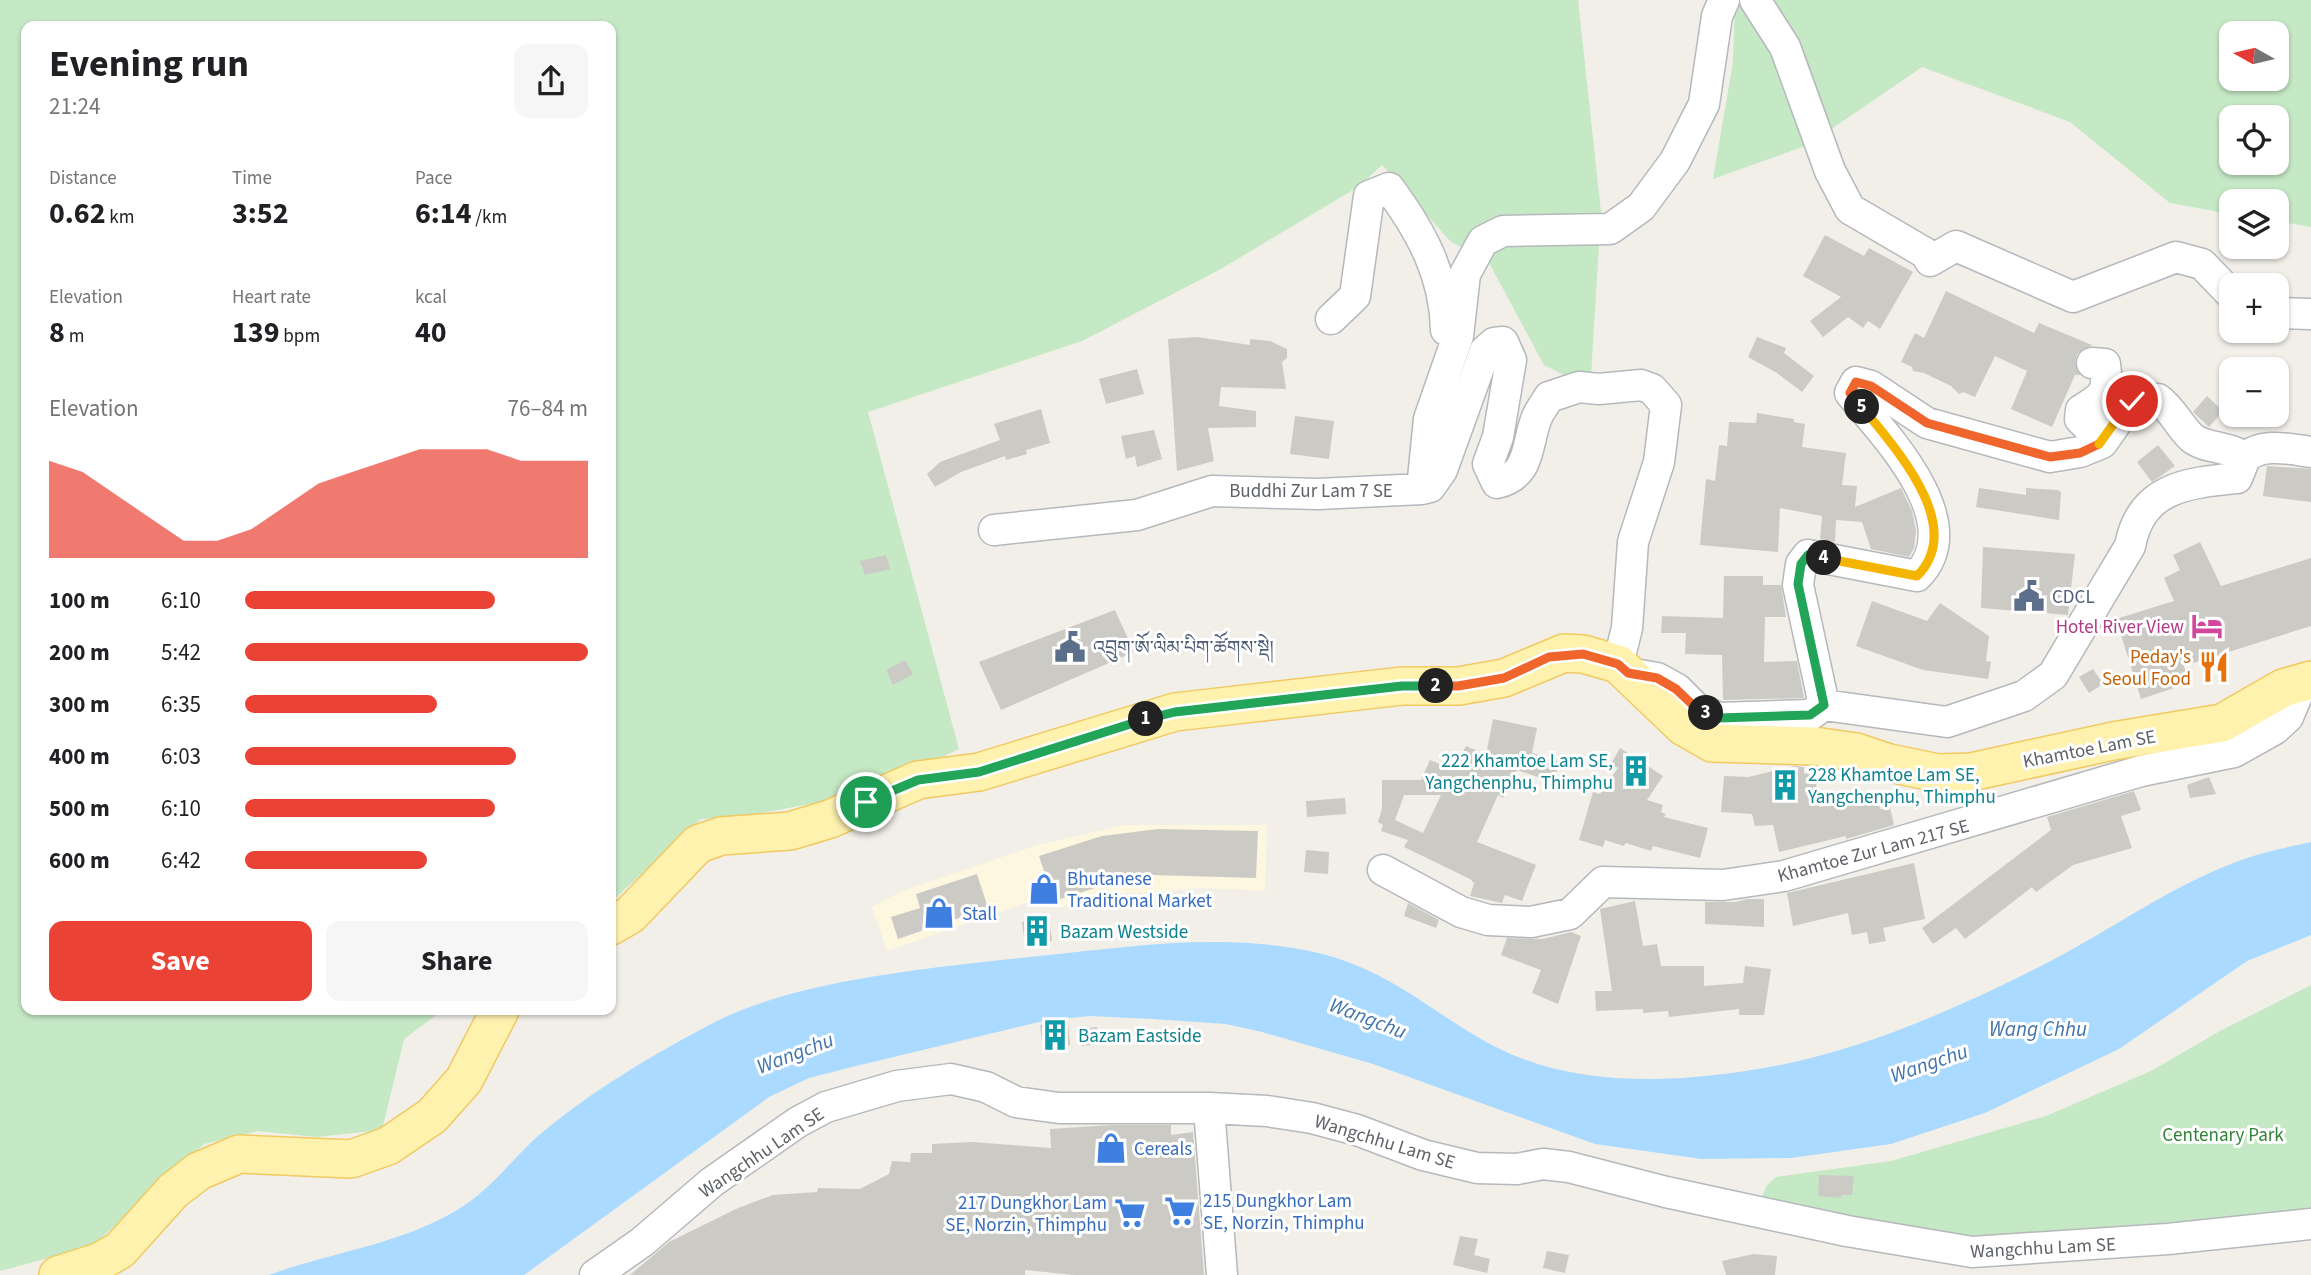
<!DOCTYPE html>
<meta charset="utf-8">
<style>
:root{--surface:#fff;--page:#f6f6f6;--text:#202124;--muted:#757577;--accent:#ea4335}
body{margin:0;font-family:"Source Sans 3","Noto Serif Tibetan",sans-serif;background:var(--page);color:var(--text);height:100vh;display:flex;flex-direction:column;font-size:26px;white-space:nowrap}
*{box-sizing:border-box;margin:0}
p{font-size:23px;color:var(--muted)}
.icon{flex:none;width:38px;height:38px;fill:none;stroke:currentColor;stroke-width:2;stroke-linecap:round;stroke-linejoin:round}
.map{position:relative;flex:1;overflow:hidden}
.details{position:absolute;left:21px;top:21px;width:595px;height:994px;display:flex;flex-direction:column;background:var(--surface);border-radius:14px;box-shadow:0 2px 5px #0004}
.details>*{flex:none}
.needle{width:46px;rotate:278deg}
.tools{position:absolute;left:2219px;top:21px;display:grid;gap:14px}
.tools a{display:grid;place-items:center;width:70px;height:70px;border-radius:14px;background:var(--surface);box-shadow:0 2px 5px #0004;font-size:35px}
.pin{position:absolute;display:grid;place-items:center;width:60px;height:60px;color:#fff;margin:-30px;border:4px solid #fff;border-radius:50%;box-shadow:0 2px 7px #0007}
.km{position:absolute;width:35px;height:35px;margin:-18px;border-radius:50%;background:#222;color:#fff;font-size:19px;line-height:35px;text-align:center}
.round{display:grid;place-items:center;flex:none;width:74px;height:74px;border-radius:14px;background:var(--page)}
.headline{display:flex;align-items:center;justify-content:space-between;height:119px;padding:0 28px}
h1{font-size:38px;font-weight:700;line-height:52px}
.metrics{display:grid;grid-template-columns:repeat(3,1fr);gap:10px;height:119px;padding:7px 28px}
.metrics div{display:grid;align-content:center}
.metrics b{font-size:30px;font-weight:700}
.metrics small{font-size:19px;font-weight:400}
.metrics p{font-size:19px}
.chart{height:196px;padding:14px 28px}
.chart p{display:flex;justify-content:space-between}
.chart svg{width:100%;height:126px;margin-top:7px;fill:var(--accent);opacity:.7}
.primary-button{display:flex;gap:14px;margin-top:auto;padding:14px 28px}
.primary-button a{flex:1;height:80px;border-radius:14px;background:var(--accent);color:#fff;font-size:28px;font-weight:700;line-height:80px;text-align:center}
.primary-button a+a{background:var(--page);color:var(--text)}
ul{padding:0 28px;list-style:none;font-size:23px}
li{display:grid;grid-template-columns:112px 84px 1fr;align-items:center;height:52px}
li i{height:18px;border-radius:9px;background:var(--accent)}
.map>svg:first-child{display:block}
</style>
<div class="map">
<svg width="2311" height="1275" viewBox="0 0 2311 1275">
<rect width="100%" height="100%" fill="#f1efe8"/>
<path fill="#fef7e0" d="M1123 825H1267L1265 891 1205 888 1120 894 1058 908 1025 903 887 951 872 907 902 891 1038 845Z"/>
<path fill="#c5e8c5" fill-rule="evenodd" d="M0 0H1578L1601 212 1591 376 1564 375 1544 365 1488 261 1451 242 1382 165 1358 187 1219 270 1082 341 868 412 959 749 867 793 751 815 701 819 611 902V26H26V1010H443L404 1039 382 1130 316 1137 258 1131 204 1144 93 1246 0 1271Z
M1735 0H2311V227L2277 221V201H2231V214L2170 203 2070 122 1922 67 1808 145 1713 179 1733 62ZM2231 33H2277V79H2231ZM2231 117H2277V163H2231Z
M2311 985V1213L1987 1243 1759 1204 1767 1185 1776 1177 1891 1161 2046 1116 2151 1071 2220 1031Z"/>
<path fill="#aadaff" d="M2311 842V935L2247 961 2119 1049 1985 1113 1891 1144 1791 1158 1702 1159 1595 1144 1373 1064 1262 1032 1226 1024 1152 1019 1091 1016 1047 1020 852 1067 809 1078 769 1097 524 1275H269C331 1252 399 1245 457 1210 489 1192 511 1160 538 1136 591 1091 654 1054 715 1022 801 978 942 967 1039 956 1109 949 1178 939 1249 943 1289 946 1330 952 1367 970 1414 991 1454 1027 1500 1049 1573 1085 1660 1083 1739 1072 1845 1058 1946 1014 2041 966 2107 933 2177 881 2247 858 2267 851 2290 847 2311 842Z"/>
<path fill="#cccac5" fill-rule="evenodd" d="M1825 235 1864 256 1869 248 1913 272 1880 329 1868 321 1863 328 1848 317 1823 337 1810 321 1841 297 1803 276Z
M1946 291 2034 333 2039 323 2092 345 2077 354 2075 362 2080 375H2075L2052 427 2011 409 2027 371 1995 356 1975 397 1963 392 1959 394 1951 386 1924 373 1913 371 1912 367 1901 362 1915 333 1924 338Z
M1197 337 1250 345V339L1270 341 1287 349V358L1282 362 1286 389 1221 387 1219 406 1256 411V427L1208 428 1214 461 1177 471 1168 339Z
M1757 337 1786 348 1784 353 1814 376 1802 392 1777 373 1748 357Z
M1137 369 1144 394 1106 404 1099 379Z
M2207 396 2223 411 2209 427 2193 412Z
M1041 409 1050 443 1026 450 1027 454 1006 460 1005 456 961 472 935 487 927 474 940 462 1000 440 994 424Z
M1757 413 1794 419V422L1805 424 1802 447 1846 453 1842 485 1857 486 1855 507 1901 488 1912 511 1916 531 1914 548 1909 557 1871 549 1862 522 1836 520 1835 542 1820 539 1822 516 1780 508 1778 552 1700 545 1706 479 1715 481 1719 445 1727 446 1729 422 1756 423Z
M1295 416 1334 421 1329 459 1290 454Z
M1154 430 1162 459 1137 467 1135 456 1126 459 1121 436Z
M2158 445 2175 466 2152 482 2137 462Z
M2267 466 2311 469V502L2263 496Z
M1979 488 2026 495V488L2058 490 2061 492 2059 520 1976 507Z
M2200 542 2221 586 2311 558V626L2184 666 2189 683 2141 699 2116 619 2174 601 2164 578 2180 570 2173 555Z
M1983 547 2075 554 2068 615 1981 608Z
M886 555 890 569 865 575 860 561Z
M1724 576H1763V585H1781L1786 617H1765L1764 662 1797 661 1804 698 1723 700 1722 655 1685 654 1686 633H1661L1662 616 1723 618Z
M1872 601 1927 621 1940 603 1989 636 1986 661 1991 662 1988 679 1923 670 1856 646Z
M1115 610 1134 652 1001 710 979 662Z
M905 660 913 674 893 685 886 670Z
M2093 669 2103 684 2089 693 2079 677Z
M1493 719 1537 728 1532 753 1560 762 1553 782 1517 770 1503 798 1498 795 1477 842 1536 865 1522 901 1505 895 1502 903 1470 896 1474 883 1470 879 1404 847 1408 840 1381 831 1383 825 1378 822 1382 809V780H1421L1430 760 1453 770 1466 746 1486 755ZM1404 795H1441L1423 833 1395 820Z
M1620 748 1663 776 1647 800 1663 805 1661 812 1666 814 1664 817 1708 828 1700 858 1653 846 1651 851 1626 843 1624 846 1605 840 1603 847 1579 840 1593 792 1600 794 1618 768 1611 764Z
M1795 766 1804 767V774L1814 772 1820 807 1878 796 1880 809 1890 807 1894 825 1846 839V836L1779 852 1773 825 1755 826 1752 814 1721 812 1724 776 1748 777Z
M2209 777 2216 794 2190 798 2187 785Z
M2134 791 2141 810 2121 816 2132 848 2073 865 2036 892 2032 887 1965 939 1956 928 1933 944 1922 928 2051 830 2047 817Z
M1345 798 1346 814 1307 817 1306 801Z
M1158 829 1258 831 1256 878 1152 875 1153 878 1114 882 1054 901 1039 856 1102 836Z
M1306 850 1329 852 1328 874 1304 872Z
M1914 863 1925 919 1883 928 1886 941 1869 944 1867 932 1852 935 1848 913 1793 926 1787 893Z
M977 874 988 908 898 939 891 917 920 908 916 894Z
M1747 899H1764V927L1705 924V902H1736Z
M1635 901 1643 946 1657 944 1661 966H1704V986L1743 983 1745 966 1771 969 1764 1015H1739V1009L1669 1017 1668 1011 1643 1013V1009L1596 1011 1595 991H1612L1600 909Z
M1408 903 1439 920 1436 928 1404 916Z
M1049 918 1052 941 1025 944 1022 922Z
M1571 932 1581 936 1558 1004 1532 993 1541 970 1501 955 1507 938 1543 939Z
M1068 1021 1070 1045 1043 1049 1040 1025Z
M1097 1027 1099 1044 1082 1046 1080 1029Z
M1112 1125H1171V1135L1193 1132 1204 1275H1074L1025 1270V1275H630L669 1242 738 1208 773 1195 817 1192 818 1188 860 1189 889 1174 892 1161 910 1162 911 1153H932V1144L972 1142 1051 1148 1050 1129Z
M1819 1175 1854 1176 1852 1195H1842L1841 1198 1818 1196Z
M1460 1236 1478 1239 1474 1255 1490 1259 1487 1273 1453 1265Z
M1547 1251 1569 1255 1565 1273 1543 1268Z
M1753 1254 1777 1256 1775 1275H1726L1722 1261Z"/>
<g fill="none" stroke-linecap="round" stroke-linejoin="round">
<defs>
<path id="minor" d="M1755 0 1785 47 1830 171 1850 209 1925 253 1930 261 1956 246 2073 297 2176 257 2202 264 2231 294
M2277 313 2311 314
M1331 319 1355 296 1369 196 1389 188C1421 231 1445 275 1446 330
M2245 458C2261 442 2290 449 2311 452
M994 530 1137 515 1212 491 1318 494 1422 489
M1618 664 1627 628 1633 542 1659 462 1666 405 1652 389 1641 385 1599 389 1579 387 1549 397C1545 404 1540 410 1537 417 1526 443 1532 475 1497 483L1488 464 1498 437 1511 360 1503 342 1494 343 1485 351 1442 470 1430 487 1422 489 1429 419 1458 336 1465 274 1483 241 1503 231 1610 229 1641 207 1675 161 1704 104 1717 16 1724 0
M1628 673 1657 678 1677 689 1696 708 1719 718 1810 715 1824 705
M1824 705 1798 585 1801 564 1808 555 1917 576C1970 522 1885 435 1850 393L1856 382 1871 386 1927 423 2050 457 2080 452 2102 443 2121 416 2115 410 2088 427 2080 419 2081 410C2104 396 2109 393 2105 364L2092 363
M1824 705 1947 722 2024 696 2053 675 2130 546C2141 487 2187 483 2237 478L2245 458C2230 446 2206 449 2192 438 2179 426 2173 410 2158 399L2132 401 2115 410
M1383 870 1461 912 1488 920 1531 922 1570 914 1603 882 1723 885 1784 876 2141 771 2234 752 2275 729 2288 717 2303 681
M1209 1108 1222 1275
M595 1275 642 1242 712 1182 798 1122 826 1107 897 1086 951 1079 986 1087 1016 1102 1059 1108H1209L1267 1111 1312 1118 1357 1130 1423 1155 1477 1168 1517 1169 1543 1164 1569 1167 1666 1192 1847 1231 1972 1252 2168 1239 2311 1224"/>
<path id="major" d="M611 926 630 915 698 844 721 836 790 831 830 819 918 780 979 772 1175 712 1402 686H1459L1504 678 1564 653 1583 654 1618 664 1684 727 1712 743 1814 746 1856 752 1889 763 1938 773 1971 772 2113 741 2222 723 2283 688 2311 680
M58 1275 99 1262 120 1250 173 1191 199 1171 239 1154 351 1159 388 1146 432 1116 464 1080 500 1010"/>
</defs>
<use href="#minor" stroke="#b5b8bc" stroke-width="33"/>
<use href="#major" stroke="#f2c960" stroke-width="40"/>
<use href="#minor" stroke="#fff" stroke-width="30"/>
<use href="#major" stroke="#fff2af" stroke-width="37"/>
</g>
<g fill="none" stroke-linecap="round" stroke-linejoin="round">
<defs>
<path id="split-1" d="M866 802 918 780 979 772 1146 719"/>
<path id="split-2" d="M1146 719 1175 712 1402 686H1436"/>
<path id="split-3" d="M1436 686H1458L1504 678 1549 657 1583 654 1618 664 1628 673 1657 678 1676 689 1696 708 1706 713"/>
<path id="split-4" d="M1706 713 1719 718 1810 715 1824 705 1798 584 1801 564 1808 555 1824 558"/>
<path id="split-5" d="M1824 558 1917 576C1967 526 1895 448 1862 407"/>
<path id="split-6" d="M1862 407 1850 393 1856 382 1871 386 1927 423 2050 457 2080 453 2099 444"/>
<path id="split-7" d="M2099 444 2120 415 2115 410 2132 401"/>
</defs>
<use href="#split-1" stroke="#fff" stroke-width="14"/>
<use href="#split-2" stroke="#fff" stroke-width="14"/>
<use href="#split-3" stroke="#fff" stroke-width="14"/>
<use href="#split-4" stroke="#fff" stroke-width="14"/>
<use href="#split-5" stroke="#fff" stroke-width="14"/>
<use href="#split-6" stroke="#fff" stroke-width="14"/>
<use href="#split-7" stroke="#fff" stroke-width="14"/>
<use href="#split-1" stroke="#22a559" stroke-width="9"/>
<use href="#split-2" stroke="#22a559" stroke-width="9"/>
<use href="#split-3" stroke="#f0652b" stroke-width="9"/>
<use href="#split-4" stroke="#22a559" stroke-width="9"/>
<use href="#split-5" stroke="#f5b400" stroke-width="9"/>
<use href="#split-6" stroke="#f0652b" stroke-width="9"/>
<use href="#split-7" stroke="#f5b400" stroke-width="9"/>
</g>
<defs>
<symbol id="civic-bare" viewBox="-9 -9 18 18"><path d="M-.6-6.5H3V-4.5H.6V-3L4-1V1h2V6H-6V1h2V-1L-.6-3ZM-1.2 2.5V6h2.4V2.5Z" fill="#5c6f8a" stroke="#fff" stroke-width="2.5" paint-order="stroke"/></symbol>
<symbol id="hotel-bare" viewBox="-9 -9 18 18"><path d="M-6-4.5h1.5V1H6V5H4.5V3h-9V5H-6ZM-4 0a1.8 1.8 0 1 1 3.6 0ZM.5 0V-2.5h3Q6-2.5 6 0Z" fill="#d1479c" stroke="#fff" stroke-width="2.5" paint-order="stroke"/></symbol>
<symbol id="restaurant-bare" viewBox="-9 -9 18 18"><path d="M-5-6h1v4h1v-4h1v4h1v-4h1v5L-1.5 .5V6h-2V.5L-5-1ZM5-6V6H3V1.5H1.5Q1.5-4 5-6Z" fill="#e8710a" stroke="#fff" stroke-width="2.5" paint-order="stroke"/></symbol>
<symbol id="building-bare" viewBox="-9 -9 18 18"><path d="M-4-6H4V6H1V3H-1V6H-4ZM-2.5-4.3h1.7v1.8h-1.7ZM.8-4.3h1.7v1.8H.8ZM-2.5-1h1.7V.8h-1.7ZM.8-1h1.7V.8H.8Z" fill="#0f9aa8" stroke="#fff" stroke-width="2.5" paint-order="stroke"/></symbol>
<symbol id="shop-bare" viewBox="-9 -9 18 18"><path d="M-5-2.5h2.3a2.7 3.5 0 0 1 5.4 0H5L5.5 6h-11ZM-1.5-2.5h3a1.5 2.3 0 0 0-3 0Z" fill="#3f7fe0" stroke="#fff" stroke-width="2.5" paint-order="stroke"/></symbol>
<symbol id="supermarket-bare" viewBox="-9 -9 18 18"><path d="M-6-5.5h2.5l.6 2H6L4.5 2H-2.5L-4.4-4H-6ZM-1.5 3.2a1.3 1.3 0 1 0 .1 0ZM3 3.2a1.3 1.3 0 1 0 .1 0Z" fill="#3f7fe0" stroke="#fff" stroke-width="2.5" paint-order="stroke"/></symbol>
</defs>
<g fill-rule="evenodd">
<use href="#civic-bare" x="2007" y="574" width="44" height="44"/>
<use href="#hotel-bare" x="2185" y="604" width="44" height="44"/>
<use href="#civic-bare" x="1048" y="625" width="44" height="44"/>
<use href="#restaurant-bare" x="2192" y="645" width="44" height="44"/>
<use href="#building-bare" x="1614" y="749" width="44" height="44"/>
<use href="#building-bare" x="1763" y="763" width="44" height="44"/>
<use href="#shop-bare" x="1022" y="867" width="44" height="44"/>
<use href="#shop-bare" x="917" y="891" width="44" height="44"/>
<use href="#building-bare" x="1015" y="909" width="44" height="44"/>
<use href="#building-bare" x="1033" y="1013" width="44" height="44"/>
<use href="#shop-bare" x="1089" y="1126" width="44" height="44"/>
<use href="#supermarket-bare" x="1158" y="1189" width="44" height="44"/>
<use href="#supermarket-bare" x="1108" y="1191" width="44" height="44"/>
</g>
<g text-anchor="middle" stroke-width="6" stroke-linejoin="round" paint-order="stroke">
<g font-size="19" fill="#5f6368" stroke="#fff">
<text x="1311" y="497">Buddhi Zur Lam 7 SE</text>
<text transform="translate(2089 748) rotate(-11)" y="7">Khamtoe Lam SE</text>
<text transform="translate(1873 850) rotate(-15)" y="7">Khamtoe Zur Lam 217 SE</text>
<text transform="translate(1385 1141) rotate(17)" y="7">Wangchhu Lam SE</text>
<text transform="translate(761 1152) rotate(-34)" y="7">Wangchhu Lam SE</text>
<text transform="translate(2043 1247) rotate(-3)" y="7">Wangchhu Lam SE</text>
</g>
<g font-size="19" fill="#4e5e75" stroke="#fff" text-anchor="start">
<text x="2052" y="603">CDCL</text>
<text x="1093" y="654">འབྲུག་ཨོ་ལིམ་པིག་ཚོགས་སྡེ།</text>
</g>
<g font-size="19" fill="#b23c85" stroke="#fff" text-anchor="end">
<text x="2184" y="633">Hotel River View</text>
</g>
<g font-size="19" fill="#c56008" stroke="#fff" text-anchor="end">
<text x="2191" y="663">Peday's<tspan x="2191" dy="22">Seoul Food</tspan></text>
</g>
<g font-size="19" fill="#0d838f" stroke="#fff" text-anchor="start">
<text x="1613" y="767" text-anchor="end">222 Khamtoe Lam SE,<tspan x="1613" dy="22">Yangchenphu, Thimphu</tspan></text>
<text x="1808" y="781">228 Khamtoe Lam SE,<tspan x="1808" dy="22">Yangchenphu, Thimphu</tspan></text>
<text x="1060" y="938">Bazam Westside</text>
<text x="1078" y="1042">Bazam Eastside</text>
</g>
<g font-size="19" fill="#366cbe" stroke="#fff" text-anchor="start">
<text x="1067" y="885">Bhutanese<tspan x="1067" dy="22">Traditional Market</tspan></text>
<text x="962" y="920">Stall</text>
<text x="1134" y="1155">Cereals</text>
<text x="1203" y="1207">215 Dungkhor Lam<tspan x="1203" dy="22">SE, Norzin, Thimphu</tspan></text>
<text x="1107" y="1209" text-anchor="end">217 Dungkhor Lam<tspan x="1107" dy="22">SE, Norzin, Thimphu</tspan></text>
</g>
<g font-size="19" fill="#348238" stroke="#fff">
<text x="2223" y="1141">Centenary Park</text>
</g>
<g font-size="21" font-style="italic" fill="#4174aa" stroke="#fff">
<text transform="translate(1368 1018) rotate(21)" y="7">Wangchu</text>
<text x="2038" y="1036">Wang Chhu</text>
<text transform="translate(795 1053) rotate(-21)" y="7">Wangchu</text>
<text transform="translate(1929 1063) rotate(-19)" y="7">Wangchu</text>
</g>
</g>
</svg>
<div class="tools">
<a><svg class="needle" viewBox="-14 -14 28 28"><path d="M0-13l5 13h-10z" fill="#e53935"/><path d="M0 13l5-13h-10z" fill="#757577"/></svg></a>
<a><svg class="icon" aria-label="locate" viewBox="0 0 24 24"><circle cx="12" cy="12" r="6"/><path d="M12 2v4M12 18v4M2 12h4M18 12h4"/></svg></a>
<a><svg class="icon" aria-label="layers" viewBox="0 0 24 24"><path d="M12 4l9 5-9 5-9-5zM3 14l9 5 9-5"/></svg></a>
<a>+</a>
<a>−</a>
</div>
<div class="pin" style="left:866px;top:802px;background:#1e9e55"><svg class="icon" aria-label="arrive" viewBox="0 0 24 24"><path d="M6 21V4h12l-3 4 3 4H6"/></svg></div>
<div class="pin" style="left:2132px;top:401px;background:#d93025"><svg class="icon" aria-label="check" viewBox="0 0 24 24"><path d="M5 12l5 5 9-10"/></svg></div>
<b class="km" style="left:1146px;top:719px">1</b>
<b class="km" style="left:1436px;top:686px">2</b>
<b class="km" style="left:1706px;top:713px">3</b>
<b class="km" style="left:1824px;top:558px">4</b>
<b class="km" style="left:1862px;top:407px">5</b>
<section class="details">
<div class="headline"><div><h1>Evening run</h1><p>21:24</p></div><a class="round"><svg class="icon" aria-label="share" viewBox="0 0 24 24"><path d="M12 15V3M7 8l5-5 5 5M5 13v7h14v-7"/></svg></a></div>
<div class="metrics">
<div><p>Distance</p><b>0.62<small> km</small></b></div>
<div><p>Time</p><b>3:52</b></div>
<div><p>Pace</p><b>6:14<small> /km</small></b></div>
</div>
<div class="metrics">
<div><p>Elevation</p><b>8<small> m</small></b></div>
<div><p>Heart rate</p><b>139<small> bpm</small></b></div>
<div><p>kcal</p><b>40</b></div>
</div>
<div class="chart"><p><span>Elevation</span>76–84 m</p>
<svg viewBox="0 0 160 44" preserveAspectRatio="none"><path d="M0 44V10L10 14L20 22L30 30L40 38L50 38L60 34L70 26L80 18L90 14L100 10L110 6L120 6L130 6L140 10L150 10L160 10V44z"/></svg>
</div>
<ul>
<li><b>100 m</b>6:10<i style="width:73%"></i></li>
<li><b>200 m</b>5:42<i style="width:100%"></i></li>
<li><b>300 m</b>6:35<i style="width:56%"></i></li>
<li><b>400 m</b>6:03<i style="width:79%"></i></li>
<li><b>500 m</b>6:10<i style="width:73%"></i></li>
<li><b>600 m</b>6:42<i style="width:53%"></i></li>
</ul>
<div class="primary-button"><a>Save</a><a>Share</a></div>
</section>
</div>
